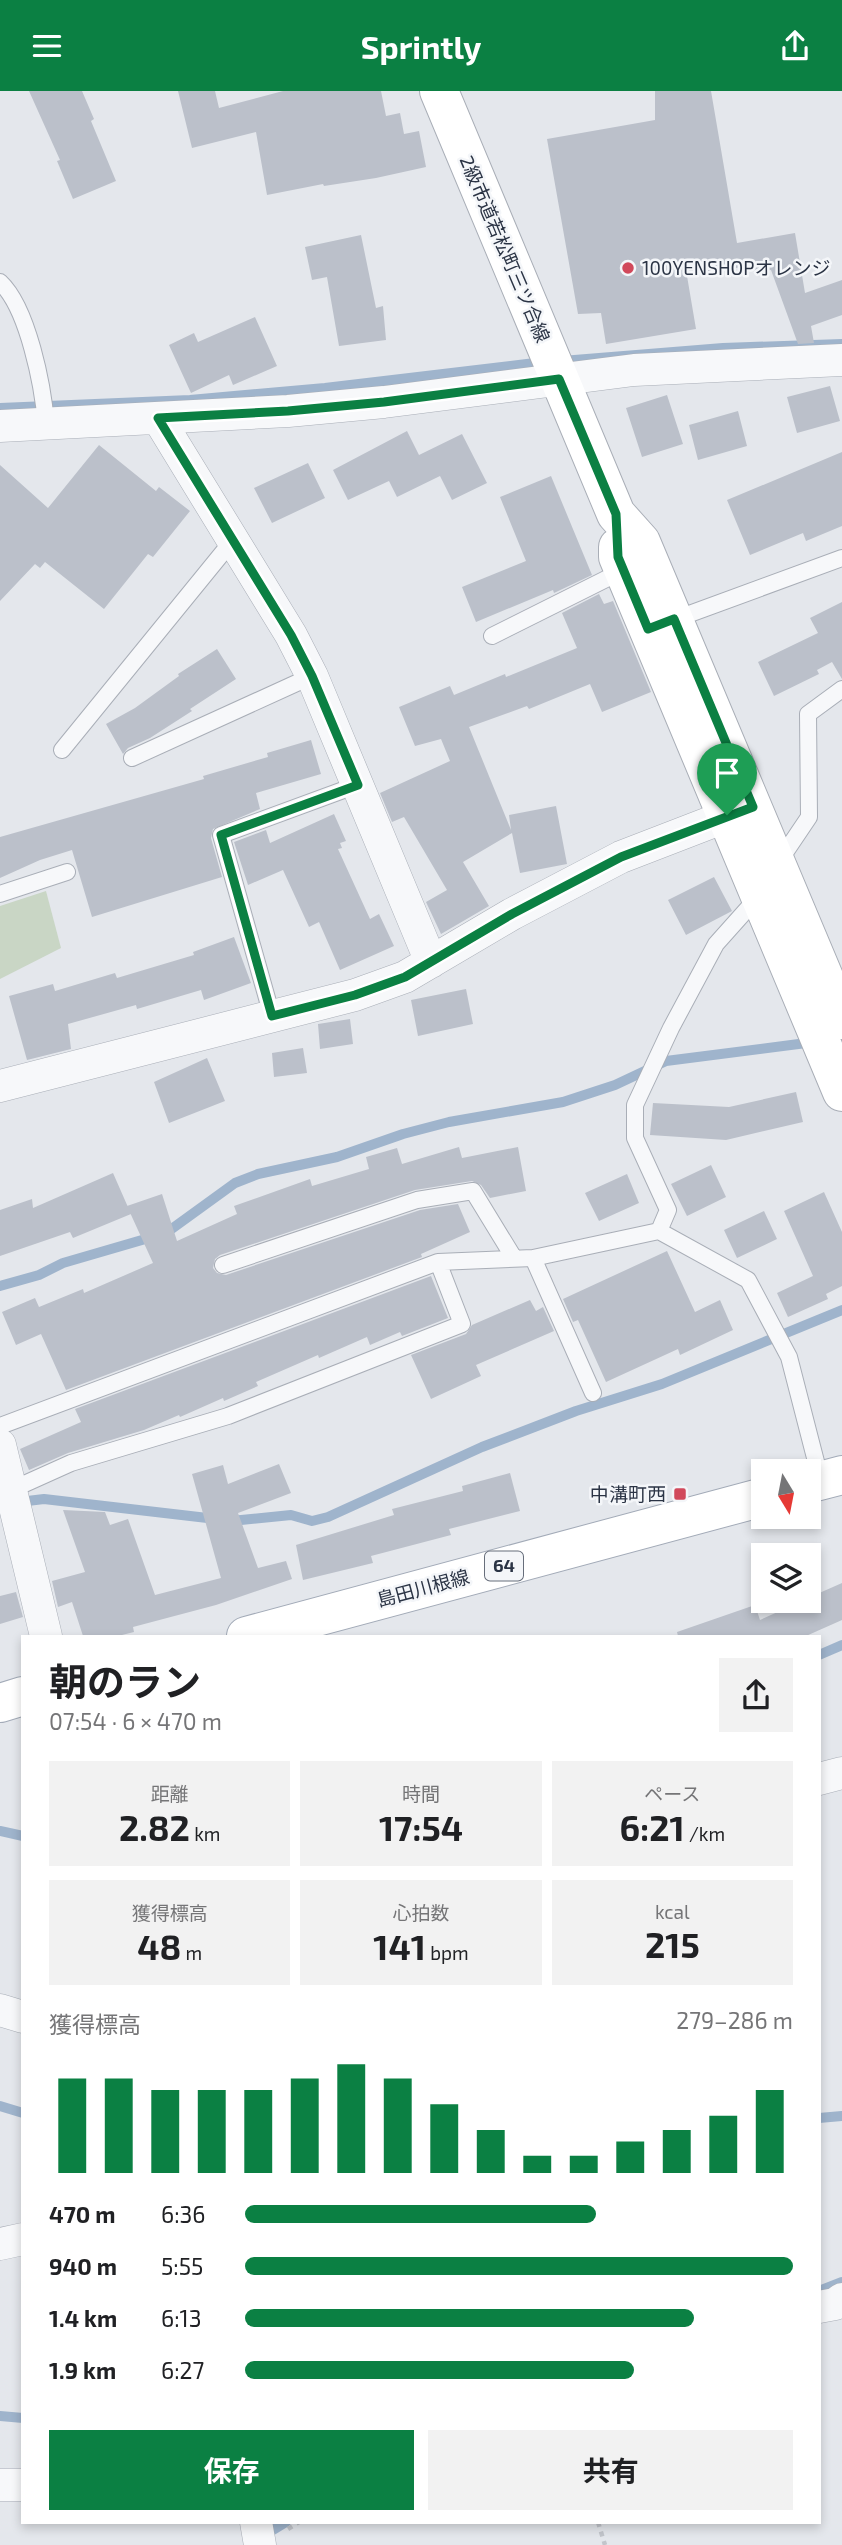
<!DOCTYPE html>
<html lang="ja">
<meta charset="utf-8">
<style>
:root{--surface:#fff;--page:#f2f2f2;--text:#202124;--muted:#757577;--accent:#0b8043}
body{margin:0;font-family:"Exo 2","Noto Sans JP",sans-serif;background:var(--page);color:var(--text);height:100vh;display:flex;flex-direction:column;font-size:26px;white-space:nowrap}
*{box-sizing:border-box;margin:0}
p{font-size:23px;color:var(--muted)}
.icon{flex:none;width:38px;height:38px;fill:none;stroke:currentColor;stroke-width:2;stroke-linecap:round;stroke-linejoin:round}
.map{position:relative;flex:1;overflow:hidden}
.panel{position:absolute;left:21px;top:1544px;width:800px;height:889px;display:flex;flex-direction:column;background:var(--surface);border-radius:0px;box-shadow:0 4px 10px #0003}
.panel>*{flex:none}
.needle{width:46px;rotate:170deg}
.tools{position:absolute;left:751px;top:1368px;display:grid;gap:14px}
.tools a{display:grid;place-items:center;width:70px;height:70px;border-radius:0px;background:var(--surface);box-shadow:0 4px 10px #0003;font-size:35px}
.pin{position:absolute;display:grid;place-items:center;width:60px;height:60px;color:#fff;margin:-72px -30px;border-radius:50% 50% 50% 0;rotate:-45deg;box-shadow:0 0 7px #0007}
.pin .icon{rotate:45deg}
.round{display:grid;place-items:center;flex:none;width:74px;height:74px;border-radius:0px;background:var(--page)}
.head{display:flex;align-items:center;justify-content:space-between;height:119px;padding:0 28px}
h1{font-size:38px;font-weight:700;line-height:52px}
.figures{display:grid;grid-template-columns:repeat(3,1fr);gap:10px;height:119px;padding:7px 28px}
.figures div{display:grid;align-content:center;border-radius:0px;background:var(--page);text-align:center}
.figures b{font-size:35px;font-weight:700}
.figures small{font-size:19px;font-weight:400}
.figures p{font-size:19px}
.chart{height:196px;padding:14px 28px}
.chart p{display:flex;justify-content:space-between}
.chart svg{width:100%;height:126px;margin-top:7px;stroke:var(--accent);stroke-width:6}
.button{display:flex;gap:14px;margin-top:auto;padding:14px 28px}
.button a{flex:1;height:80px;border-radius:0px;background:var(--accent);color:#fff;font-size:28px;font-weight:700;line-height:80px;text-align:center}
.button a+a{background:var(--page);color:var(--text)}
ul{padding:0 28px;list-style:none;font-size:23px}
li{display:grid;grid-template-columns:112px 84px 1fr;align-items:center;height:52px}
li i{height:18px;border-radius:9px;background:var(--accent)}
header{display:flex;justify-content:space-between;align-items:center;height:91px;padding:0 28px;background:var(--accent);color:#fff;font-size:32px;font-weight:700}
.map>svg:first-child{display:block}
</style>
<header><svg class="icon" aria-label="menu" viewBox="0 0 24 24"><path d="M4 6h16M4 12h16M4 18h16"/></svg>Sprintly<svg class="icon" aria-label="share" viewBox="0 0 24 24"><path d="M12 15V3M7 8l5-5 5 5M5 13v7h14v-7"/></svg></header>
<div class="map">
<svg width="842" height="2454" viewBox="0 0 842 2454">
<rect width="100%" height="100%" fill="#e4e7ec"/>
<path fill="#c9d6c5" d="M46 800 61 857 0 888V815Z"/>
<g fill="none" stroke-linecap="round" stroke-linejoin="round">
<path stroke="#9fb4cc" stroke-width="10" d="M562 270 723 257 842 253
M0 317 190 309 325 297 543 271
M0 1195 39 1184 63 1172 166 1142 235 1092 258 1083 337 1066 403 1043 449 1031 563 1011 615 994 666 970 814 951
M19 1411 44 1408 216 1428
M231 1430 291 1424 312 1430 328 1426 482 1356 576 1320 662 1293 842 1219
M819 1564 842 1554
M0 1740 23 1745
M0 2015 23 2022
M819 2027 842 2025
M819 2200 842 2191
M0 2325 23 2327
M263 2445 286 2431"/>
</g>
<path fill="#bbc0ca" d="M29 0H82L94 28 91 30 116 90 73 108 57 70 60 69Z
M178 0H215L219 17 283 0H381L386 25 400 22 404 43 419 40 426 76 376 87 324 95 323 93 267 104 256 41 192 57Z
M655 0H711L737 152 795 142 805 202 842 189V224L811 235 814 252 798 253 771 179 755 182 754 174 687 185 696 238 606 253 601 222 578 223 547 48 655 29Z
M361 144 376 217 383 215 386 249 339 255 327 186 312 189 305 156Z
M255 226 277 275 233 294 229 284 191 302 169 254 194 242 198 251Z
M830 295 840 330 797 342 787 306Z
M667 304 683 353 642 366 626 317Z
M738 320 747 355 698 369 689 334Z
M407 340 419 364 462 343 487 392 452 409 440 385 397 406 389 390 348 409 333 379Z
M99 354 156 400 159 396 190 420 153 466 148 463 104 518 45 471 40 477 35 473 0 510V374L48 417Z
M842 361V435L806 450 803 442 750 464 727 409Z
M308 372 325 407 272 432 254 397Z
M551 385 592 484 554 502 553 499 476 531 462 496 526 470 500 406Z
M599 503 604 513 613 510 651 601 602 621 590 593 529 618 527 615 469 636 511 739 509 724 556 715 567 773 520 782 512 742 463 771 489 815 441 843 426 811 447 799 404 726 392 731 380 702 450 670 441 648 415 655 399 616 450 595 454 604 505 583 506 586 577 557 562 522Z
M842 511V588L832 571 817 579 819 583 774 605 758 571 818 542 810 527Z
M217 558 236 588 190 618 192 620 150 647 128 657 123 663 106 633 135 617 179 585 178 583Z
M311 649 321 683 256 702 260 718 213 738 211 747 222 786 92 826 72 759 40 769 0 787V746L204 688 203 685 268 666 267 662Z
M334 723 346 750 340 752 342 757 338 758 370 828 379 823 394 855 340 879 319 831 309 836 283 779 248 794 234 751 266 739 270 752Z
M714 786 732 820 686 844 668 809Z
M234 846 251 892 204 909 201 899 137 918 136 914 68 933 71 958 27 969 9 905 53 893 55 900 115 882 117 887 194 864 193 861Z
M466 898 473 933 418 945 411 909Z
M350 928 353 953 320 958 318 933Z
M303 957 307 982 274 986 272 962Z
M207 967 225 1010 169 1032 154 991Z
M796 1001 803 1031 726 1049 650 1044 653 1012 729 1016Z
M459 1056 462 1067 518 1056 526 1100 490 1107 481 1094 472 1090 415 1099 220 1164 215 1168 213 1177 217 1182 226 1184 420 1119 464 1112 458 1113 470 1141 421 1163 422 1166 66 1299 41 1243 16 1254 2 1221 35 1207 39 1216 83 1198 84 1202 153 1172 127 1115 162 1103 177 1150 237 1123 234 1115 310 1088 312 1095 369 1078 366 1066 397 1057 402 1073Z
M711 1074 726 1106 687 1125 671 1093Z
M113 1082 131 1123 73 1147 70 1141 0 1165V1119L32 1108 33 1117Z
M627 1083 639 1112 599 1130 585 1102Z
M824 1101 842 1141V1195L826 1203 828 1208 788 1226 777 1202 813 1185 784 1120Z
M764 1120 777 1148 737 1167 724 1139Z
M667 1160 695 1221 720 1209 733 1239 680 1264 678 1258 606 1291 578 1229 573 1231 563 1208Z
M431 1185 448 1227 402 1245 400 1241 370 1254 367 1246 319 1267 318 1264 256 1291 258 1295 224 1310 223 1307 180 1326 179 1324 144 1339 68 1362 29 1379 20 1358 81 1331 75 1318Z
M530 1209 536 1220 543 1216 554 1240 476 1274 481 1285 431 1308 411 1264 466 1243 472 1234Z
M279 1373 291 1402 238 1422 258 1477 286 1470 292 1488 216 1514 133 1536 134 1541 118 1545H83L72 1511 58 1516 52 1490 85 1481 63 1419 105 1421 110 1434 128 1428 155 1504 221 1487 192 1383 223 1374 228 1393Z
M510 1382 520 1420 449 1438 451 1444 371 1465 373 1472 303 1489 296 1454 394 1424 392 1418 463 1400 462 1395Z
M842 1492V1529L806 1545H678L677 1541 755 1514 760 1529 802 1510H808V1507Z
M16 1501 23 1526 0 1533V1505Z"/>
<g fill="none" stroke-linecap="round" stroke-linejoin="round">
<defs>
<path id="lane" d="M0 191C28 217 43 295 46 333
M673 529 842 467
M492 545 624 479
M62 659 233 449
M132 667 312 585
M778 772 809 726 808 623 842 598
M0 803 67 781
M272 925 221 744 357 694
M659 1140 668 1119 635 1047V1014L671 937 716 853 758 806
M533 1167 593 1302
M223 1174 417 1109 473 1100 514 1167
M0 1335 438 1171 533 1167 659 1140 748 1189 789 1266 821 1390
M11 1399 71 1372 228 1325 462 1233 438 1171"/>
<path id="street" d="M158 327 291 544 312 585 431 871
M0 335 288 320 384 311 634 279 842 269
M0 995 355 904 405 886 512 823 621 766 748 717
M0 1354 46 1545
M819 1688 842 1682
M0 1919 23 1926
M0 2153 23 2148
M819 2216 835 2213 842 2208
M0 2394H23
M256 2431 260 2454"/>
<path id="secondary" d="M439 0 616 423 641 451 842 929
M618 456V466L842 1001"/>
<path id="primary" d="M808 1393 842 1384
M246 1545 763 1406
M0 1612 23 1605"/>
</defs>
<use href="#lane" stroke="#a9aeb7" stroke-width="18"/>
<use href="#street" stroke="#a9aeb7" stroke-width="33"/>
<use href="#secondary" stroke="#a9aeb7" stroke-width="40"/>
<use href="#primary" stroke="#a3abb8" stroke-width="40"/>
<path stroke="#c2c5cb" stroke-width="4.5" stroke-dasharray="5 5" stroke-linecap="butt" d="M598 2431 605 2454
M288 2438 299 2431"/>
<use href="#lane" stroke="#f7f8fa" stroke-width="16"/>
<use href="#street" stroke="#f7f8fa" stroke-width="32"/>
<use href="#secondary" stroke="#fff" stroke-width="38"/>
<use href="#primary" stroke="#fff" stroke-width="38"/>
</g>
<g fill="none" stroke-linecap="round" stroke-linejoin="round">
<defs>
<path id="route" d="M559 288 616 423 618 466 648 538 674 528 753 716 621 766 512 823 405 886 355 904 272 925 221 744 358 694 312 585 291 544 158 327 288 320 384 311Z"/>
</defs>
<use href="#route" stroke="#fff" stroke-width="14"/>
<use href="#route" stroke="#0b8043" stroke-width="9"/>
</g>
<g fill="#d1495b" stroke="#f4f6f9" stroke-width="2.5">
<circle cx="628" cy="177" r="7"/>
<rect x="673" y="1396" width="14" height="14" rx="3.5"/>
</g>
<g text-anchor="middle" stroke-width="5" stroke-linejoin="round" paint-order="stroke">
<rect fill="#f4f6f9" stroke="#676e7b" stroke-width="2" x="485" y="1460.5" width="38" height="29" rx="5"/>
<g font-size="18" font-weight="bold" fill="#2b3445">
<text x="504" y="1481">64</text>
</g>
<g font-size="19" fill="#2b3445" stroke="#f4f6f9">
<text transform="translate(505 158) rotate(67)" y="7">2級市道若松町三ツ合線</text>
<text transform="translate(423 1497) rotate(-15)" y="7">島田川根線</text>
</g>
<g font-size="19" fill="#2b3445" stroke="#f4f6f9" text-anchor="start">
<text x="642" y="184">100YENSHOPオレンジ</text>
<text x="666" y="1410" text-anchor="end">中溝町西</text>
</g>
</g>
</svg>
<div class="tools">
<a><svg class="needle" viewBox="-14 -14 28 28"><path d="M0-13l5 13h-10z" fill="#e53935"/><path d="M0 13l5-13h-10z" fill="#757577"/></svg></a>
<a><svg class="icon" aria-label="layers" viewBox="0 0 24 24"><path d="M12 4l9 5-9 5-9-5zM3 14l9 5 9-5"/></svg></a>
</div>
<div class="pin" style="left:727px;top:724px;background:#1e9e55"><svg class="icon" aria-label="arrive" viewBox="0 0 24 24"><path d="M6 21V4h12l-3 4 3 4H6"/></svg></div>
<section class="panel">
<div class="head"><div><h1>朝のラン</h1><p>07:54 · 6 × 470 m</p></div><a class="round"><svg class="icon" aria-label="share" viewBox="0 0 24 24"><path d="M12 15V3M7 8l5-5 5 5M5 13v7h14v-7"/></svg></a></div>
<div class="figures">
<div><p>距離</p><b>2.82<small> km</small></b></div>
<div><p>時間</p><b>17:54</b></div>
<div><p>ペース</p><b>6:21<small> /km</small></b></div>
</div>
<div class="figures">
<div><p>獲得標高</p><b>48<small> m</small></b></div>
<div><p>心拍数</p><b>141<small> bpm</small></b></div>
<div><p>kcal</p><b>215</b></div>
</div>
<div class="chart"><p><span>獲得標高</span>279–286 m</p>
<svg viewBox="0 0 160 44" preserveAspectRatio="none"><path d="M5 44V11M15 44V11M25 44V15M35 44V15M45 44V15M55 44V11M65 44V6M75 44V11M85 44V20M95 44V29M105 44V38M115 44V38M125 44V33M135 44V29M145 44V24M155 44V15"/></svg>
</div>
<ul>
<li><b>470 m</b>6:36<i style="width:64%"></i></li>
<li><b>940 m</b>5:55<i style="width:100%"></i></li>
<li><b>1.4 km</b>6:13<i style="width:82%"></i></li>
<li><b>1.9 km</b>6:27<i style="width:71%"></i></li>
</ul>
<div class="button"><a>保存</a><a>共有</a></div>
</section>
</div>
